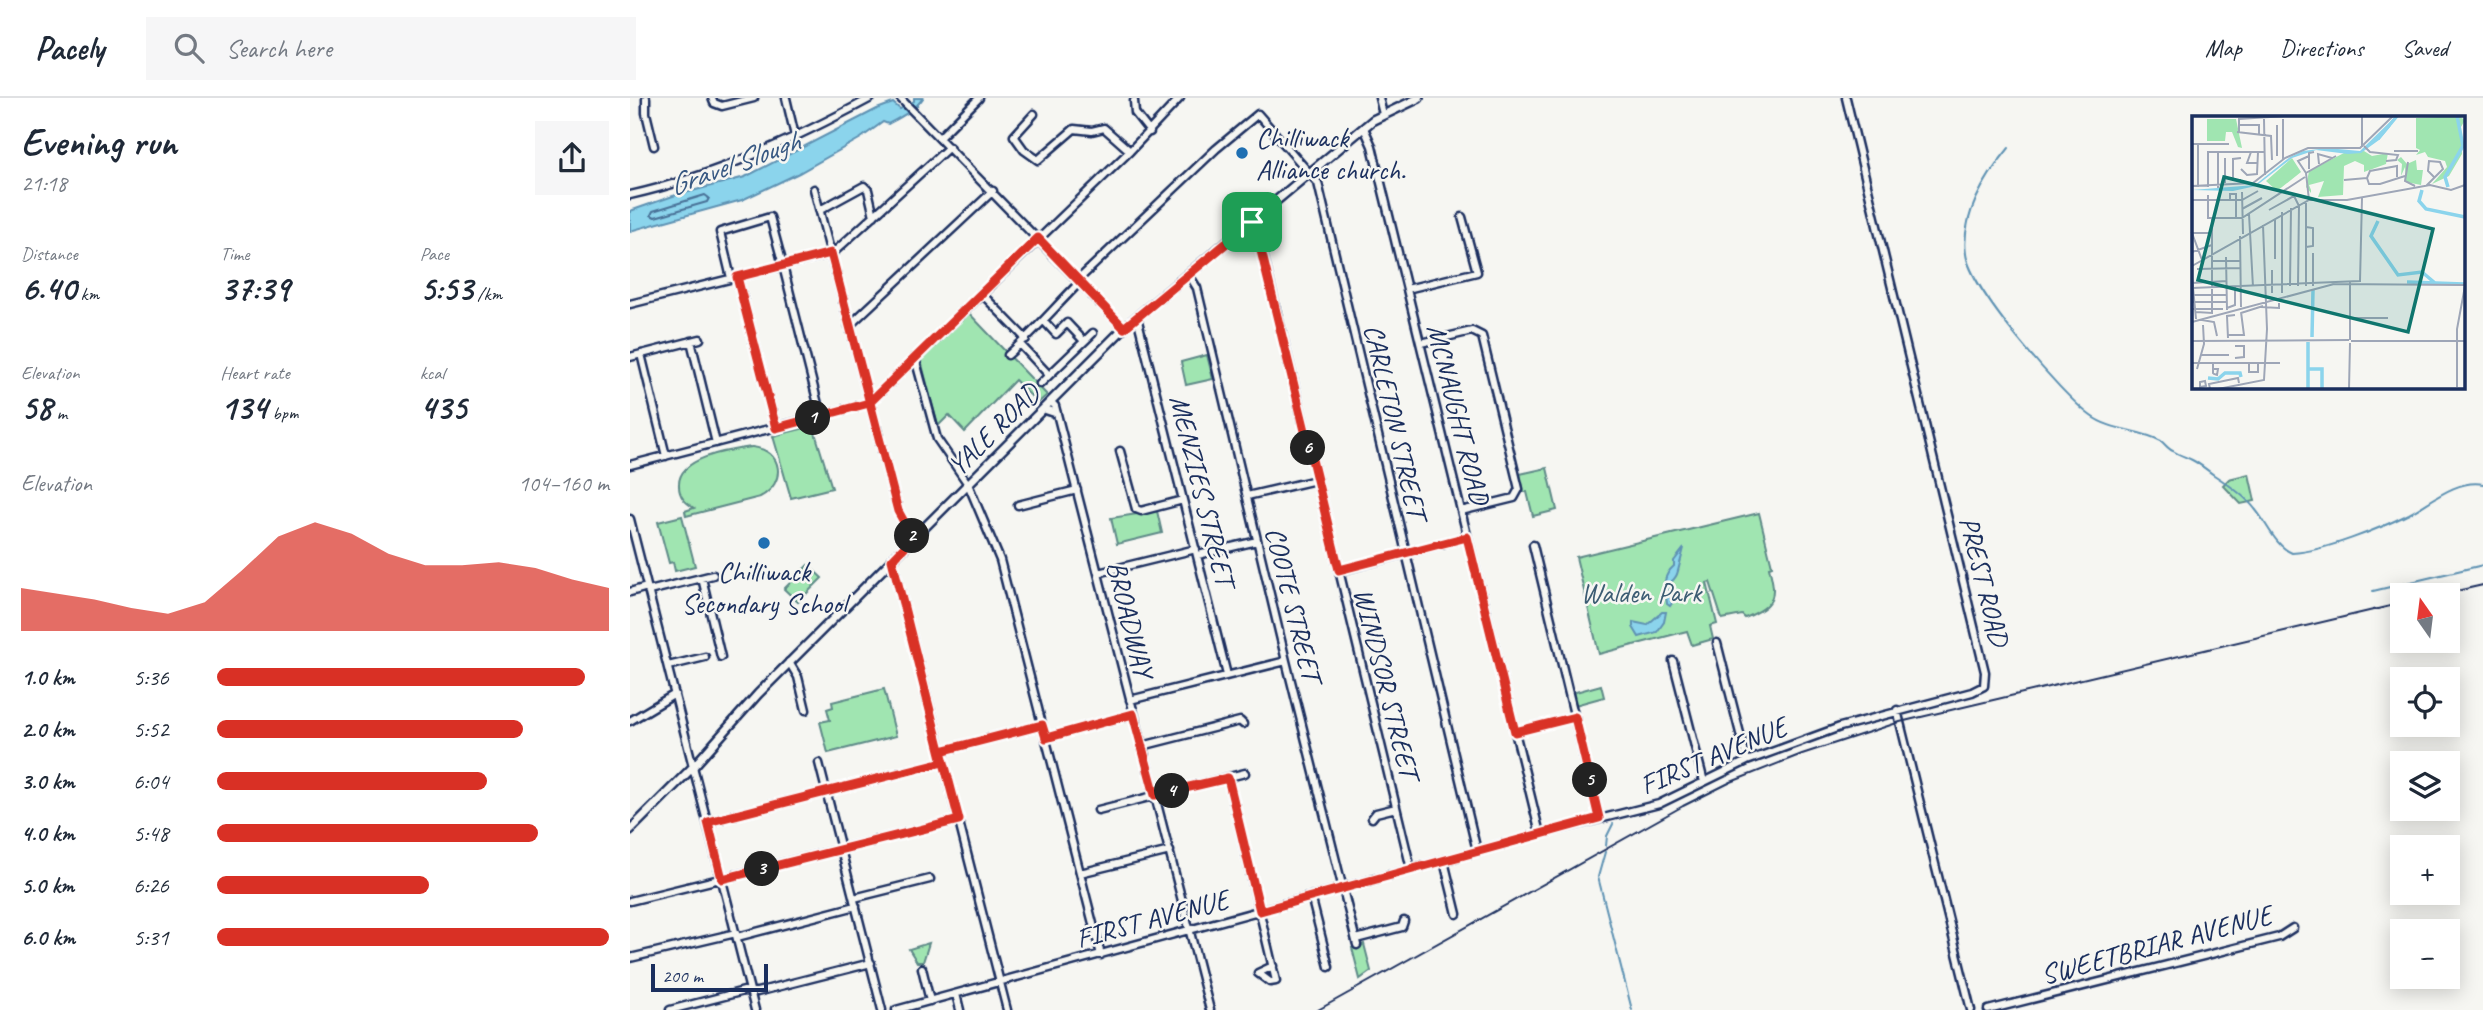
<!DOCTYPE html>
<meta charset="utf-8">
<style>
:root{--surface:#fff;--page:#f6f6f7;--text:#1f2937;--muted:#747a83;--line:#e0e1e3;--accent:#d93025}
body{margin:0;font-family:Caveat,sans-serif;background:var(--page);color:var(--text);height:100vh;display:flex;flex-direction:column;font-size:26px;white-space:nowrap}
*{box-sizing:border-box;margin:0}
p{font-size:23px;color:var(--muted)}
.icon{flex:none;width:38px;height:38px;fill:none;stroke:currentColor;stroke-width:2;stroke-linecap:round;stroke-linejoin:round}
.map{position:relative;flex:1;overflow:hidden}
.drawer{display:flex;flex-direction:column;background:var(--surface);width:630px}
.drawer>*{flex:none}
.needle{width:46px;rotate:346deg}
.tools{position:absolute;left:1760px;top:485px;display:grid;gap:14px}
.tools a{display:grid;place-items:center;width:70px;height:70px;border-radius:0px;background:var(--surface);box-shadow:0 4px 18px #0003;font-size:35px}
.scale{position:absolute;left:21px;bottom:18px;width:117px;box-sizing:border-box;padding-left:7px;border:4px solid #1b2f5e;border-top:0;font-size:19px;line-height:24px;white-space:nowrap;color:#1b2f5e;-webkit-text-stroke:5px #f6f6f2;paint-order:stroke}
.pin{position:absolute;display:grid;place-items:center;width:60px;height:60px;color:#fff;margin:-30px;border-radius:14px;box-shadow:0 4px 10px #0006}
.km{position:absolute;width:35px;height:35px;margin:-18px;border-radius:50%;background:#222;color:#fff;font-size:19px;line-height:35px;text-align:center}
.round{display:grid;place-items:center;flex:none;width:74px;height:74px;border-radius:0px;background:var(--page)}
.summary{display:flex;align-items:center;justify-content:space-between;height:119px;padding:0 21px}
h1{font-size:38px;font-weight:600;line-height:52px}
.metrics{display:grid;grid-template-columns:repeat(3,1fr);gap:10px;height:119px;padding:7px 21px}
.metrics div{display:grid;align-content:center}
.metrics b{font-size:35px;font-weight:600}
.metrics small{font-size:19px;font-weight:400}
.metrics p{font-size:19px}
.chart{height:196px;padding:14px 21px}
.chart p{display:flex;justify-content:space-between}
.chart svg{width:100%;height:126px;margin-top:7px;fill:var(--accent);opacity:.7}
ul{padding:0 21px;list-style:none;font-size:23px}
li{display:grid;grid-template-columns:112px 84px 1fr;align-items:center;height:52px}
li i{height:18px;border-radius:9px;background:var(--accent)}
header{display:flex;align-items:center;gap:42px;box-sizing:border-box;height:98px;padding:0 35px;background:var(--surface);border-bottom:2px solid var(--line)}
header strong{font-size:33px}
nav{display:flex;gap:38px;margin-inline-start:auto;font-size:24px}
.search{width:490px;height:63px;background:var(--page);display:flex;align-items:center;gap:18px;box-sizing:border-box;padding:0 24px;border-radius:0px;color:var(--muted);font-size:26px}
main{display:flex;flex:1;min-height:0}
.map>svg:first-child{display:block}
</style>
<header>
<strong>Pacely</strong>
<div class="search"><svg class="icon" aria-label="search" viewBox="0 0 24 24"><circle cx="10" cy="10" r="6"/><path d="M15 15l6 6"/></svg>Search here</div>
<nav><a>Map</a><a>Directions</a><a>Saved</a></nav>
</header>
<main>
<section class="drawer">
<div class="summary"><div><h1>Evening run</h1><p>21:18</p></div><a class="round"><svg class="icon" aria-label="share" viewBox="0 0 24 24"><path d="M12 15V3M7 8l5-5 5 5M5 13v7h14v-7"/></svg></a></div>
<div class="metrics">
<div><p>Distance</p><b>6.40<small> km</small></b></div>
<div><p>Time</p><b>37:39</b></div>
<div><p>Pace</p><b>5:53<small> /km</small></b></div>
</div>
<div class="metrics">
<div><p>Elevation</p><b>58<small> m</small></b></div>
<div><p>Heart rate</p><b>134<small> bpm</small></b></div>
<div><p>kcal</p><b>435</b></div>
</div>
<div class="chart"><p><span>Elevation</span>104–160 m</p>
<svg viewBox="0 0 160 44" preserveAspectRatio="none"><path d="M0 44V29L10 31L20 33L30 36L40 38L50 34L60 23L70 11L80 6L90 10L100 17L110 21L120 21L130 20L140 22L150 26L160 29V44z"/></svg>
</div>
<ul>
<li><b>1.0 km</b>5:36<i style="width:94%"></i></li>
<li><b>2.0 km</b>5:52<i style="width:78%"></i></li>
<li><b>3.0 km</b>6:04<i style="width:69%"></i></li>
<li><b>4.0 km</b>5:48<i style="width:82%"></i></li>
<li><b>5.0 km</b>6:26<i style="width:54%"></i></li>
<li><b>6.0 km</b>5:31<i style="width:100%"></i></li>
</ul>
</section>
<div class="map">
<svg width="1853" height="912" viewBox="0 0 1853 912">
<rect width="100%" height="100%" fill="#f6f6f2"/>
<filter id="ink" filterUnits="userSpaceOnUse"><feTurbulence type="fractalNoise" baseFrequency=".0143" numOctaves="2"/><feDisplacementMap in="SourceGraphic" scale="14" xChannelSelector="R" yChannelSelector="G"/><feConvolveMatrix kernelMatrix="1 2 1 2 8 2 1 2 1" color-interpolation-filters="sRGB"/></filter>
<g filter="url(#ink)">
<path fill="#a0e5b1" stroke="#5e8a88" stroke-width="2" d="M336 212 417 297 408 305 385 282 335 334 319 317 308 328 290 259Z
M577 257 583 281 556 287 551 264Z
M183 328 202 390 161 400 143 338Z
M122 349C153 352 157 385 130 399L56 418 55 413 64 410C56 405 49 399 49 388 47 359 100 352 122 349Z
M917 370 927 412 903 418 897 394H894L890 376Z
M1619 376 1625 403 1611 406 1593 387 1599 381Z
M527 413 532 435 487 446 481 420Z
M1129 415 1142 468 1139 469C1147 500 1145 507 1115 520L1112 517 1092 521 1080 484 1077 485 1087 526 1080 528 1083 541 1062 547 1057 533 969 556 946 459Z
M52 418 65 468 45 473 43 464 39 465 28 424Z
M178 467 192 480 168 504 154 491Z
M971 587 974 599 945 607 942 595Z
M254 591 266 638 198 655 190 624 200 622 197 611 203 609 202 604Z
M299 845 293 864H287L279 851Z
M734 846 741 873 730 881 722 850Z"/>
<path fill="#8bd4ec" stroke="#5e92b3" stroke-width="2" d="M284 0H293C285 12 271 19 258 26L253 24 231 40 169 75 112 102 0 133V113L43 98 115 79 247 11 263 5 270 11 284 3Z
M1054 450C1052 458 1050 465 1048 473 1044 490 1032 477 1042 505L1040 508 1037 506C1036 491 1030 480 1044 468V463Z
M1032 514H1036L1034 524 1027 534 1009 539 1003 529V524L1017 527Z"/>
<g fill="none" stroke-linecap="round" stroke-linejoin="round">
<path stroke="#487197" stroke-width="2" d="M75 97 79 100 77 104 25 119 21 117 23 113Z"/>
<path stroke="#5e92b3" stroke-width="2" d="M285 10 293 0
M1379 50C1356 78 1331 118 1336 156 1340 191 1431 296 1461 318 1481 333 1509 331 1531 343 1535 346 1538 351 1543 353 1549 357 1556 359 1562 362 1570 366 1577 372 1584 377 1598 386 1615 398 1625 411 1637 425 1645 448 1662 455 1695 453 1749 431 1779 416 1801 404 1827 381 1853 386
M1743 493 1853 467
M976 748 977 738 983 726
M975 754 968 779 1002 912"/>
<defs>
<path id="minor" d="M16 0V15L24 48
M82 0 84 5 92 8 124 0
M156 0 165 38
M270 0 494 230
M749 0 753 16
M504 3 505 15 520 34
M404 16 384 38 394 52 408 62 444 31 462 33 474 30 500 53
M734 30 742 48 910 736
M310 39 349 0
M184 91 268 413 283 440
M0 97C85 78 165 41 241 0
M190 112 234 88 238 92 244 118
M622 124 627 132 781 771
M153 168 191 318
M559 177 567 190 656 563 727 847
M107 179 146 329
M101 180 90 134 140 119 153 167
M448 182 586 51 628 16 688 85 847 753
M777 191 847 174 832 119
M351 195 396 241
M0 206 203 155 319 49
M507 219 597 577
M414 223 426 236 437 225 454 243
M219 228 363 93
M61 243 86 345
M791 245 842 233 852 238 889 391 884 400 831 413
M390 246 419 277
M11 256 36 358
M378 257C404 234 425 209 450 184
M0 259 70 241
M285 260 307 341 338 386 370 462 471 857
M410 286 463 235
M421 304 425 308 580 912
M490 353 506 411 511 413 553 402
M0 367 239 305 500 53 550 0
M617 398 686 382
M388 407 447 392
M0 421 125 912
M903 447 969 720
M568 457 627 443
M262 462 377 912
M709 473 837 439
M468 475 566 451
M72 480 91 559
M19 493 83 477
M0 494 17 489
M1087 545 1117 663
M1043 563 1074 684
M159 564 168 579 176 612
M38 568 75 559
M500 602 656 563
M1267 612 1341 912
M0 623 45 596
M885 634 945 619
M416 640 503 616
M512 648 610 623 613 626
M311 653 412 627
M189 665 252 912
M598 680 646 883 640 884 628 875 643 868
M468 712 615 675
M742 720 746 715 766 710
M78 724 313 664
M814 763 827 816
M450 775 540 753
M681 798 699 869
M224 800 300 781
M0 803 329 722
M107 839 226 808
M726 841 772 829 774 823
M0 860 106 835
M292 870 300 903
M326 896 330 912
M40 912 114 893 127 894 241 865
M266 912 910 736 1029 706 1117 663 1210 629 1342 594 1354 588 1355 574 1216 0
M1358 912 1649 839 1663 830"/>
<path id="major" d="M414 311 426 315
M0 732 63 669 128 596 496 228 743 22 789 0"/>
</defs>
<use href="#minor" stroke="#1b2f5e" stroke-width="11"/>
<use href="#major" stroke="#1b2f5e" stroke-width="12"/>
<use href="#minor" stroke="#f6f6f2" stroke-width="6"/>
<use href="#major" stroke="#f6f6f2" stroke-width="7"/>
<path stroke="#1b2f5e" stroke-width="2" d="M1809 497 1853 487
M688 912 1053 708 1101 684 1172 656 1270 624 1773 505"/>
</g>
</g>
<g fill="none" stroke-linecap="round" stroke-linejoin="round" filter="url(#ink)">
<defs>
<path id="route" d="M622 124 494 230 408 140 239 305 146 330 107 179 201 155 268 413 283 440 262 462 313 664 78 724 92 781 329 722 311 653 412 627 416 640 503 616 525 697 598 680 630 813 969 720 945 619 885 634 837 439 709 472 626 132 622 124"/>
</defs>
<use href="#route" stroke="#fff" stroke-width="14"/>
<use href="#route" stroke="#d93025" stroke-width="9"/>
</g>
<g fill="#1f6fb2" stroke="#f6f6f2" stroke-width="2.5">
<circle cx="612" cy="55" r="7"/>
<circle cx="134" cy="445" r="7"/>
</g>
<g text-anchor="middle" stroke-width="5" stroke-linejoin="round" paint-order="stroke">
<g font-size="28" fill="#1b2f5e" stroke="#f6f6f2" text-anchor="start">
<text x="626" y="49">Chilliwack<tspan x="626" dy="32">Alliance church.</tspan></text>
<text x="134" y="483" text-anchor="middle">Chilliwack<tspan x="134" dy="32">Secondary School</tspan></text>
</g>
<g font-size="28" fill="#1b2f5e" stroke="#f6f6f2">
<text transform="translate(829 316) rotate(76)" y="10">MCNAUGHT ROAD</text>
<text transform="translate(766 323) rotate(77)" y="10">CARLETON STREET</text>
<text transform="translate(363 331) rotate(-45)" y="10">YALE ROAD</text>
<text transform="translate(573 392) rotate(76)" y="10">MENZIES STREET</text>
<text transform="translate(1355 483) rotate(76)" y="10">PREST ROAD</text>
<text transform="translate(664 506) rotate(76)" y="10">COOTE STREET</text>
<text transform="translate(501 521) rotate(76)" y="10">BROADWAY</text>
<text transform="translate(757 585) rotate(76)" y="10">WINDSOR STREET</text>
<text transform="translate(1083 657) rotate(-23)" y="10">FIRST AVENUE</text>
<text transform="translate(522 820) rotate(-15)" y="10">FIRST AVENUE</text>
<text transform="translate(1526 846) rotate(-15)" y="10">SWEETBRIAR AVENUE</text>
</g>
<g font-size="28" fill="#3c5c73" stroke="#f6f6f2">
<text x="1011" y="504">Walden Park</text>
</g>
<g font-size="30" font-style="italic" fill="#375882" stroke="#f6f6f2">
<text transform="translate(104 65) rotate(-20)" y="10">Gravel Slough</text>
</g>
</g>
<g transform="translate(1562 18)">
<rect width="273" height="273" fill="#f6f6f2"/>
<path d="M267 0 273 4 269 11 270 38 257 60 240 68 255 51 253 45 236 41 233 36 224 39 228 34 224 32V2ZM15 3H44L50 32 46 31 40 16H34L33 25H15ZM172 35 180 40 196 37 194 48 172 56V49L163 45 152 50 151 79 126 81 132 65 117 69 119 74V77L114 71 117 55 152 37ZM209 41 215 48 224 44 225 54H231L229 69 214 66 213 51 209 60 210 48 205 44ZM100 42 109 56 85 75 74 65Z" fill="#a0e5b1"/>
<path d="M204 0 198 11 187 24 169 37 156 38 124 34 100 42 64 70 41 75 0 74 63 69 98 41 111 35 135 32 168 35Z" fill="#8bd4ec"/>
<path fill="none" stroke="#8bd4ec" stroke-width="3.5" d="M186 23 205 0M256 71 253 61 271 30 265 0M230 74 227 85 234 93 273 101M186 105 179 120 206 159 230 156 243 167M215 166 272 168M120 221 121 174M116 253H130V273M16 262 26 263 33 257H48L49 261M116 273V226"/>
<path fill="none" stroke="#9ea6b7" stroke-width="2" d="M72 3 73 59M91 3V44M47 9H67V20M45 16 79 20 80 44M47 16V3L93 0M0 28H37M172 30 178 36 206 39 204 44 194 45M170 31V0M202 35H226M26 36V72M59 36 55 47H66M85 40V9M33 42V67M49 42 41 43V64H49M216 46 213 65 223 70M127 48 126 38 140 42M49 53 55 59 65 58 66 36M117 53V37L122 36M114 57 106 45 117 40M175 62 178 55 205 50V61M175 62 177 68H188L213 60M152 64 175 62M0 70 61 67 93 42 116 32H168L201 0M234 70 251 53 248 46 237 45 236 55 242 61M6 71V28M16 71V36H72M50 76 51 118M16 79V102H50L113 61M0 84H50L66 75M38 84V78H44V102M117 84 114 57 144 40M50 93 70 82M77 94 102 80 107 90 106 170M90 96V177M57 98 61 171M83 103V143M48 120 49 191M114 131 121 130V112L114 111M0 136 20 129M34 141 35 194M10 144 0 117H20M20 145H48M0 150 117 84H155L238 69 259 74 273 69M5 153 49 152M0 161 4 203M158 166V224M0 167 35 165M98 170 99 92M114 170V85M121 170V137M0 172 168 165 170 82M80 177V154M0 179H35M0 186H35M69 191 87 192V187M35 192 43 189V171M0 193H31M4 196 20 197V102M49 197 71 190M158 202H196M10 204 22 206 25 220M0 206 142 168 273 169M35 219H52L49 196M36 222 35 200 43 199M0 225 157 224M159 225H273M9 239H37M43 242 52 241V230H43M0 247H88M21 247V257L22 258 25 259 26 253H21M57 247V256H66V247M5 253 12 228 11 209M265 271V213L273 170M8 273V266L13 265 14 270 8 271M18 273 17 268 46 262 47 267M26 273 72 264 75 213 71 109M157 273 158 227"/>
<path fill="#0f766e" fill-opacity="0.15" stroke="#0f766e" stroke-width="3.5" d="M32 61 241 113 216 216 6 164Z"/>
<rect width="273" height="273" fill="none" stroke="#1b2f5e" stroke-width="3.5"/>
</g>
</svg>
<div class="tools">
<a><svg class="needle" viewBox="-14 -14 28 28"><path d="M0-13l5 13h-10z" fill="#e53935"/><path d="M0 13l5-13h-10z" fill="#747a83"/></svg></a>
<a><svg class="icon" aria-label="locate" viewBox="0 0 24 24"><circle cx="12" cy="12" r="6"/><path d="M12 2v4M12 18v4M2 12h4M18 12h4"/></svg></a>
<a><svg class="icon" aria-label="layers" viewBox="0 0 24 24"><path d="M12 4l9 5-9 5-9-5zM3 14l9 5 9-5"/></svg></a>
<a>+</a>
<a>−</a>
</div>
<div class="scale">200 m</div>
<div class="pin" style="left:622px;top:124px;background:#1e9e55"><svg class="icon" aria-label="arrive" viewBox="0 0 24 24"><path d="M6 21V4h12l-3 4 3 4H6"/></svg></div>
<b class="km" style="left:183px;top:320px">1</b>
<b class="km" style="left:282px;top:438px">2</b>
<b class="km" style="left:132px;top:771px">3</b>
<b class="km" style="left:542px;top:693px">4</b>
<b class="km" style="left:960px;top:682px">5</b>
<b class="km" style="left:678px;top:350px">6</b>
</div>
</main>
